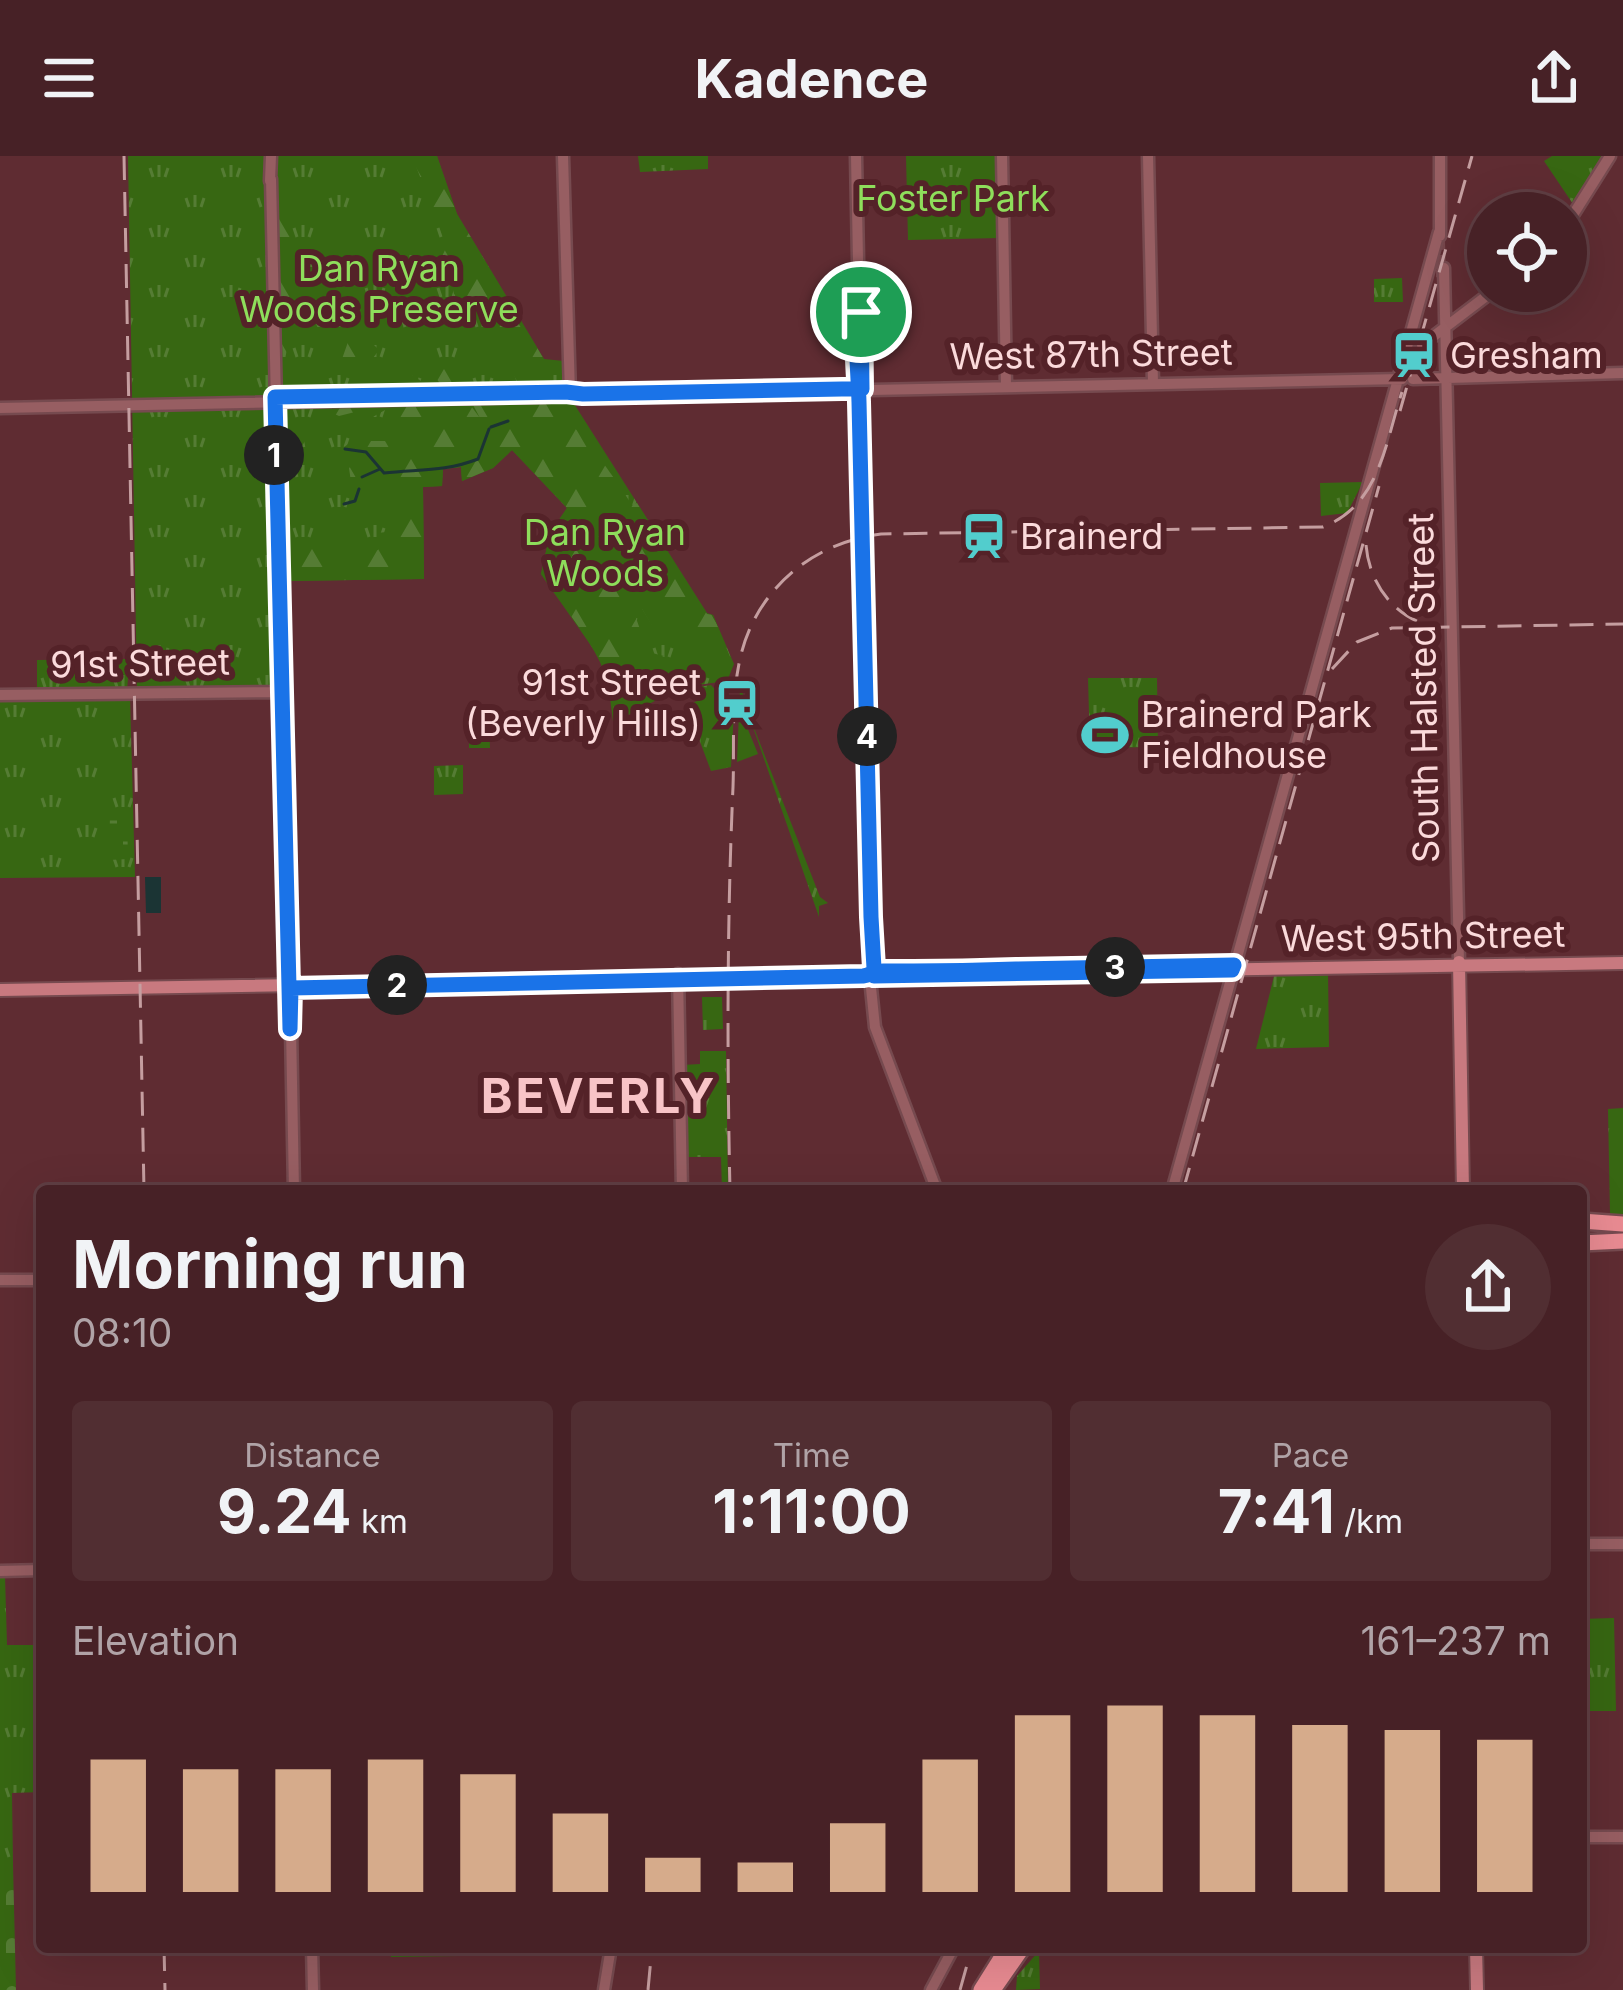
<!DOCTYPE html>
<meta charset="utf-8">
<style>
:root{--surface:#472126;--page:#512e32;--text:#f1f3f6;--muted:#b0a3a7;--line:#5f3e43;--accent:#d6ab8b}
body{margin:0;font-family:Inter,sans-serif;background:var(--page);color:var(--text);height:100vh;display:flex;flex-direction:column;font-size:45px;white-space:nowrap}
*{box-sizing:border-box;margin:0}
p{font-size:39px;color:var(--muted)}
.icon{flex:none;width:66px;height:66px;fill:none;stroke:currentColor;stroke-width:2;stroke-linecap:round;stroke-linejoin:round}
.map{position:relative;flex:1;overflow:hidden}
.sheet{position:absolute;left:36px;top:1029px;width:1551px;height:768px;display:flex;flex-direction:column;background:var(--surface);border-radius:12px;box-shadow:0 12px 48px #0002,0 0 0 3px var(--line)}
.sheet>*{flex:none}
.controls{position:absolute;left:1467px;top:36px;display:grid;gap:24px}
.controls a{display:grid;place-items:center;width:120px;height:120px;border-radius:50%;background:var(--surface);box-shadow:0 12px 48px #0002,0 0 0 3px var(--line);font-size:60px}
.pin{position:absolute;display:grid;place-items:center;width:102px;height:102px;color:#fff;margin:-51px;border:6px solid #fff;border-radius:50%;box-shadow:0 3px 12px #0007}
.km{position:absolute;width:60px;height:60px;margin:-30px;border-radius:50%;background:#222;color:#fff;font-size:33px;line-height:60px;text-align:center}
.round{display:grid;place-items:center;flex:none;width:126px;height:126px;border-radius:63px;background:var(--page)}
.overview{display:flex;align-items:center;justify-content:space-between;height:204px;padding:0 36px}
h1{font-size:66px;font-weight:700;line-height:90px}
.figures{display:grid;grid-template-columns:repeat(3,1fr);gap:18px;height:204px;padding:12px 36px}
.figures div{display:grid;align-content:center;border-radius:12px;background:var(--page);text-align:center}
.figures b{font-size:60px;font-weight:700}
.figures small{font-size:33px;font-weight:400}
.figures p{font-size:33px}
.chart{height:336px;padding:24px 36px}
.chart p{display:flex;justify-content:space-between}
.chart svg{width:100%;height:216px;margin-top:12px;stroke:var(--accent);stroke-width:6}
header{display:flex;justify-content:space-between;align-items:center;height:156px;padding:0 36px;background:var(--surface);font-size:54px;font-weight:700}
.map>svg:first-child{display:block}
</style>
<header><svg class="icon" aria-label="menu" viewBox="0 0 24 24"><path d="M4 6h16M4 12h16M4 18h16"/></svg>Kadence<svg class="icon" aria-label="share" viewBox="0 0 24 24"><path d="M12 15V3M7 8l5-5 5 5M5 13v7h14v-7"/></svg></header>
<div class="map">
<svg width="1623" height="1834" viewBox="0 0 1623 1834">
<defs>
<pattern id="grass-tufts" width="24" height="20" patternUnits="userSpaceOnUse" patternTransform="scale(3)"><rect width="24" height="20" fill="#376712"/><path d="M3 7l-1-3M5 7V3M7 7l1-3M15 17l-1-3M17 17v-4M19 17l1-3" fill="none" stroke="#557c34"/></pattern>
<pattern id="forest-firs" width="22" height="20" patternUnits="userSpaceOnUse" patternTransform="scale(3)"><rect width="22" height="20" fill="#376712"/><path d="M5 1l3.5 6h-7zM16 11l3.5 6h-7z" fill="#557c34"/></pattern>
<pattern id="wetland-marsh" width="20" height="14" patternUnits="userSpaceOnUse" patternTransform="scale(3)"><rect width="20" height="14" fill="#376712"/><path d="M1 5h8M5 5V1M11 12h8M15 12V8" fill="none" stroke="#557c34"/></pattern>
<pattern id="cemetery-stones" width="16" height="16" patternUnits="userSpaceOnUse" patternTransform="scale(3)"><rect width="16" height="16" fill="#376712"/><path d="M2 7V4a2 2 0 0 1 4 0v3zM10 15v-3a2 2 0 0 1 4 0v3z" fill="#557c34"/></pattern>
</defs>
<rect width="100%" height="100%" fill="#5f2c32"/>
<path fill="url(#grass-tufts)" d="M128 0H267L278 532 137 535Z
M275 0H437L457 58 544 203 564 205 565 233 281 238Z
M638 0H708V13L640 16Z
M906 0H999L1000 82 908 84Z
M1552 0H1604L1573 48 1544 5Z
M1402 122 1403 146H1374V123Z
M571 243 707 457 713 459 734 508 727 525 683 531 613 565 606 511 541 418 550 377 567 352 512 294 493 312 462 325 461 311 443 313 442 330 423 331 424 423 284 425 281 249Z
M1363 326 1347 357 1321 360 1320 327Z
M130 503 127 533 37 537V504Z
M1088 522H1157L1158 591 1090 592Z
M711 529 734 554 731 611 711 615 687 551 703 541 698 531Z
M740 531 748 550 740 554 758 598 737 606Z
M130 540 135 721 0 722V542Z
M747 554 820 741 828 747 819 750V761Z
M463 609V638L434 639V610Z
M1328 815 1329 891 1256 893 1275 816Z
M700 895H726L728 1035H722L721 1001H684L683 909 700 908Z
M1623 952V1058H1610L1608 953Z
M0 1420H5L7 1489H42V1636L12 1637 13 1709H0Z
M1614 1462 1616 1555H1581V1463Z
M390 1791H458L459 1800 391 1801Z
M1039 1795 1040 1833 1016 1834 1017 1820Z"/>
<path fill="url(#forest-firs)" d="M412 0H437L457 58 545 205 553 232 519 233 510 206 472 153 454 138 450 119 434 117 447 90Z
M289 57 292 87H306L309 94 359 96 364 104 337 102 315 111 314 142 338 166 328 179 320 177 313 161 292 164 283 215 278 64Z
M354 169 379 194 370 206 354 205V216L342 203Z
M425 196 452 215V231L458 234 398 235 404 230 396 223 404 213 432 233 443 231 421 204Z
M468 246 480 262 472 247 552 246 557 257C575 264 619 328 632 349L637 347 707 458 713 459 733 508 730 517 719 519 704 494 668 467 661 470 668 475 657 477 641 451 630 445 648 496 664 500 649 507 662 541 615 566C613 504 575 469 541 418L550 377 567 352 512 294 493 312 462 325 461 311 443 313 442 330 423 331 424 423 285 425 286 387 300 386 328 400 378 394 377 377 396 375 392 352 412 327 383 322 378 331 357 321 351 326 349 312 360 304 339 295 352 285H400L399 261 385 254 364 266 359 255 339 260 315 249Z
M282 276 303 279 306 295 291 317 300 339 285 379Z"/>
<path fill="url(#wetland-marsh)" d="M110 659 127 660 128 703 109 704Z
M702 841H722L723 873 703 874Z"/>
<path fill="url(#cemetery-stones)" d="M0 1709H13L16 1834H0Z"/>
<path fill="#376712" d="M469 557H489L490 592H469Z"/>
<path fill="#1b3434" d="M145 721H161V757H146Z"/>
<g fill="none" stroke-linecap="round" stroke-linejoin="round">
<path stroke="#1b3434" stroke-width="3" d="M491 271 508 265
M345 293 366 296 384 317C417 313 445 316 478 303L489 273
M362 321 380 313
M344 348 355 345 359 333"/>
<path stroke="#76464b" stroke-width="10" stroke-dasharray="10 5" stroke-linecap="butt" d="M1440 84 1441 121"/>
<defs>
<path id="secondary" d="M563 0 570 238
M856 0 872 827
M1002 0 1006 230
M1148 0 1153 227
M271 23 290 873
M270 25 271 0
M1566 70 1610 0
M1440 80V0
M1444 112 1459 806
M1422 189 1493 135
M1413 223 1623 217
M0 252 1402 223
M0 539 281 536
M678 818 682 1035
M870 822 875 871 937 1035
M291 871 294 1035
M1172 1035 1439 76
M0 1124H42
M1581 1388H1623
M0 1415 42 1414
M1581 1681H1623
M312 1791 313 1834
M604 1834 611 1791
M931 1834 954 1791"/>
<path id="primary" d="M1459 806 1463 1035
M0 834 1623 807
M1476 1791 1477 1834"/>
<path id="highway" d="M1581 1065 1623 1068
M1581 1087 1623 1085
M981 1834 1008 1791
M993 1834 1023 1791"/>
</defs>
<use href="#secondary" stroke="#764a4f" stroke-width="15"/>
<use href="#primary" stroke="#764a4f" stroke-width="16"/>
<use href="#highway" stroke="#764a4f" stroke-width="20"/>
<use href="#secondary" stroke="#975e62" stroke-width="10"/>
<use href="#primary" stroke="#c8797f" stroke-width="12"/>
<use href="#highway" stroke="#e98b92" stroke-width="15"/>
<path stroke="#c59ea0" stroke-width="3" stroke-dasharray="24 12" stroke-linecap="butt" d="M124 0 144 1035
M1400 255 1472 0
M1366 389C1369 425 1391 458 1427 469
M1332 513 1357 486 1392 472 1623 468
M730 1035C727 900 727 766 733 631 735 578 728 517 752 468 777 417 825 385 881 378L1323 371C1380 349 1385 287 1402 236
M1183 1035 1379 330
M164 1791 165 1834
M648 1834 652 1791
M960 1834 972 1791"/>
</g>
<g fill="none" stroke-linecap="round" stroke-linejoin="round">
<defs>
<path id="route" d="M861 156 862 233H842L583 238 566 236 275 241 290 873 291 832 863 820C871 819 872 815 883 815 916 815 948 815 981 814L1016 813H1018L1234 809 1232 814 874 820C874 817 874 815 874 812L871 761 859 246C858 212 854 177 858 144L861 156"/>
</defs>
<use href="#route" stroke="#fff" stroke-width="24"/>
<use href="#route" stroke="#1a73e8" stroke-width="15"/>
</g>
<defs>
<symbol id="station-bare" viewBox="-9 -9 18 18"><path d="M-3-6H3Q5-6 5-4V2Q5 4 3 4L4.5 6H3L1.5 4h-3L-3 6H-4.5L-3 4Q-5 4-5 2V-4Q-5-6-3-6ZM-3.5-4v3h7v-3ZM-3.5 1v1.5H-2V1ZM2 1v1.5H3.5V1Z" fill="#52cdcd" stroke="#542228" stroke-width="2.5" paint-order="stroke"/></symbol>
<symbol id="stadium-bare" viewBox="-9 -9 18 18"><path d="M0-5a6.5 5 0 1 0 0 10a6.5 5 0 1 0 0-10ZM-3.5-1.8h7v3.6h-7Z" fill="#52cdcd" stroke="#542228" stroke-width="2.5" paint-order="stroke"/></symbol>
</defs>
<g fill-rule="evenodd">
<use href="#station-bare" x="1381" y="166" width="66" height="66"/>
<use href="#station-bare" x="951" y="347" width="66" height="66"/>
<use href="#station-bare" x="704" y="514" width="66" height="66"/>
<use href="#stadium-bare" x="1072" y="546" width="66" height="66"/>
</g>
<g text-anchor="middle" stroke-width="12" stroke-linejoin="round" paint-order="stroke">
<g font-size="36" fill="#8ede5b" stroke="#542228">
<text x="953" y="55">Foster Park</text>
<text x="379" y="125">Dan Ryan<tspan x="379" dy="41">Woods Preserve</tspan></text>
<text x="605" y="389">Dan Ryan<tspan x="605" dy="41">Woods</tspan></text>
</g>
<g font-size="36" fill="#fbdadb" stroke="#542228">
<text transform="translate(1091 198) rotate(-1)" y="13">West 87th Street</text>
<text transform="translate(140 507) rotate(-1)" y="13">91st Street</text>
<text transform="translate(1423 532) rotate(-91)" y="13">South Halsted Street</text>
<text transform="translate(1423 780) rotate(-1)" y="13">West 95th Street</text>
</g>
<g font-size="36" fill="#fbdadb" stroke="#542228" text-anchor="start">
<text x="1450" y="212">Gresham</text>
<text x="1020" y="393">Brainerd</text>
<text x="701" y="539" text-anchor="end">91st Street<tspan x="701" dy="41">(Beverly Hills)</tspan></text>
<text x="1141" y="571">Brainerd Park<tspan x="1141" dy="41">Fieldhouse</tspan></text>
</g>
<g font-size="48" font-weight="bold" letter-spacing="3" fill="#f8c4c7" stroke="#542228">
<text x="599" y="957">BEVERLY</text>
</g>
</g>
</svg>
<div class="controls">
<a><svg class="icon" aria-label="locate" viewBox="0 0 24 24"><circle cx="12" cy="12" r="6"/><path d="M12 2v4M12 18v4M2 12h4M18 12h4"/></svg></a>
</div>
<div class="pin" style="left:861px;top:156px;background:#1e9e55"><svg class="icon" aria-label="arrive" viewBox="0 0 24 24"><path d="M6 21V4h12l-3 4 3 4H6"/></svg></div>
<b class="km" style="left:274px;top:299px">1</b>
<b class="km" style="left:397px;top:829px">2</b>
<b class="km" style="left:1115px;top:811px">3</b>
<b class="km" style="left:867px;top:580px">4</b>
<section class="sheet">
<div class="overview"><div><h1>Morning run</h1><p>08:10</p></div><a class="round"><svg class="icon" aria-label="share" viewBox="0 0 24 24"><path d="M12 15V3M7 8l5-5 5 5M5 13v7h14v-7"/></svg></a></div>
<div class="figures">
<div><p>Distance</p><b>9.24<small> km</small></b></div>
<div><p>Time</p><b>1:11:00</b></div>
<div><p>Pace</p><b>7:41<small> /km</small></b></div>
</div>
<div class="chart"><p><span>Elevation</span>161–237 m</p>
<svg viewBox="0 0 160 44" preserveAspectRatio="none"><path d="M5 44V17M15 44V19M25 44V19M35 44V17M45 44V20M55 44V28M65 44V37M75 44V38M85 44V30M95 44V17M105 44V8M115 44V6M125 44V8M135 44V10M145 44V11M155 44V13"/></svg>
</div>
</section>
</div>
